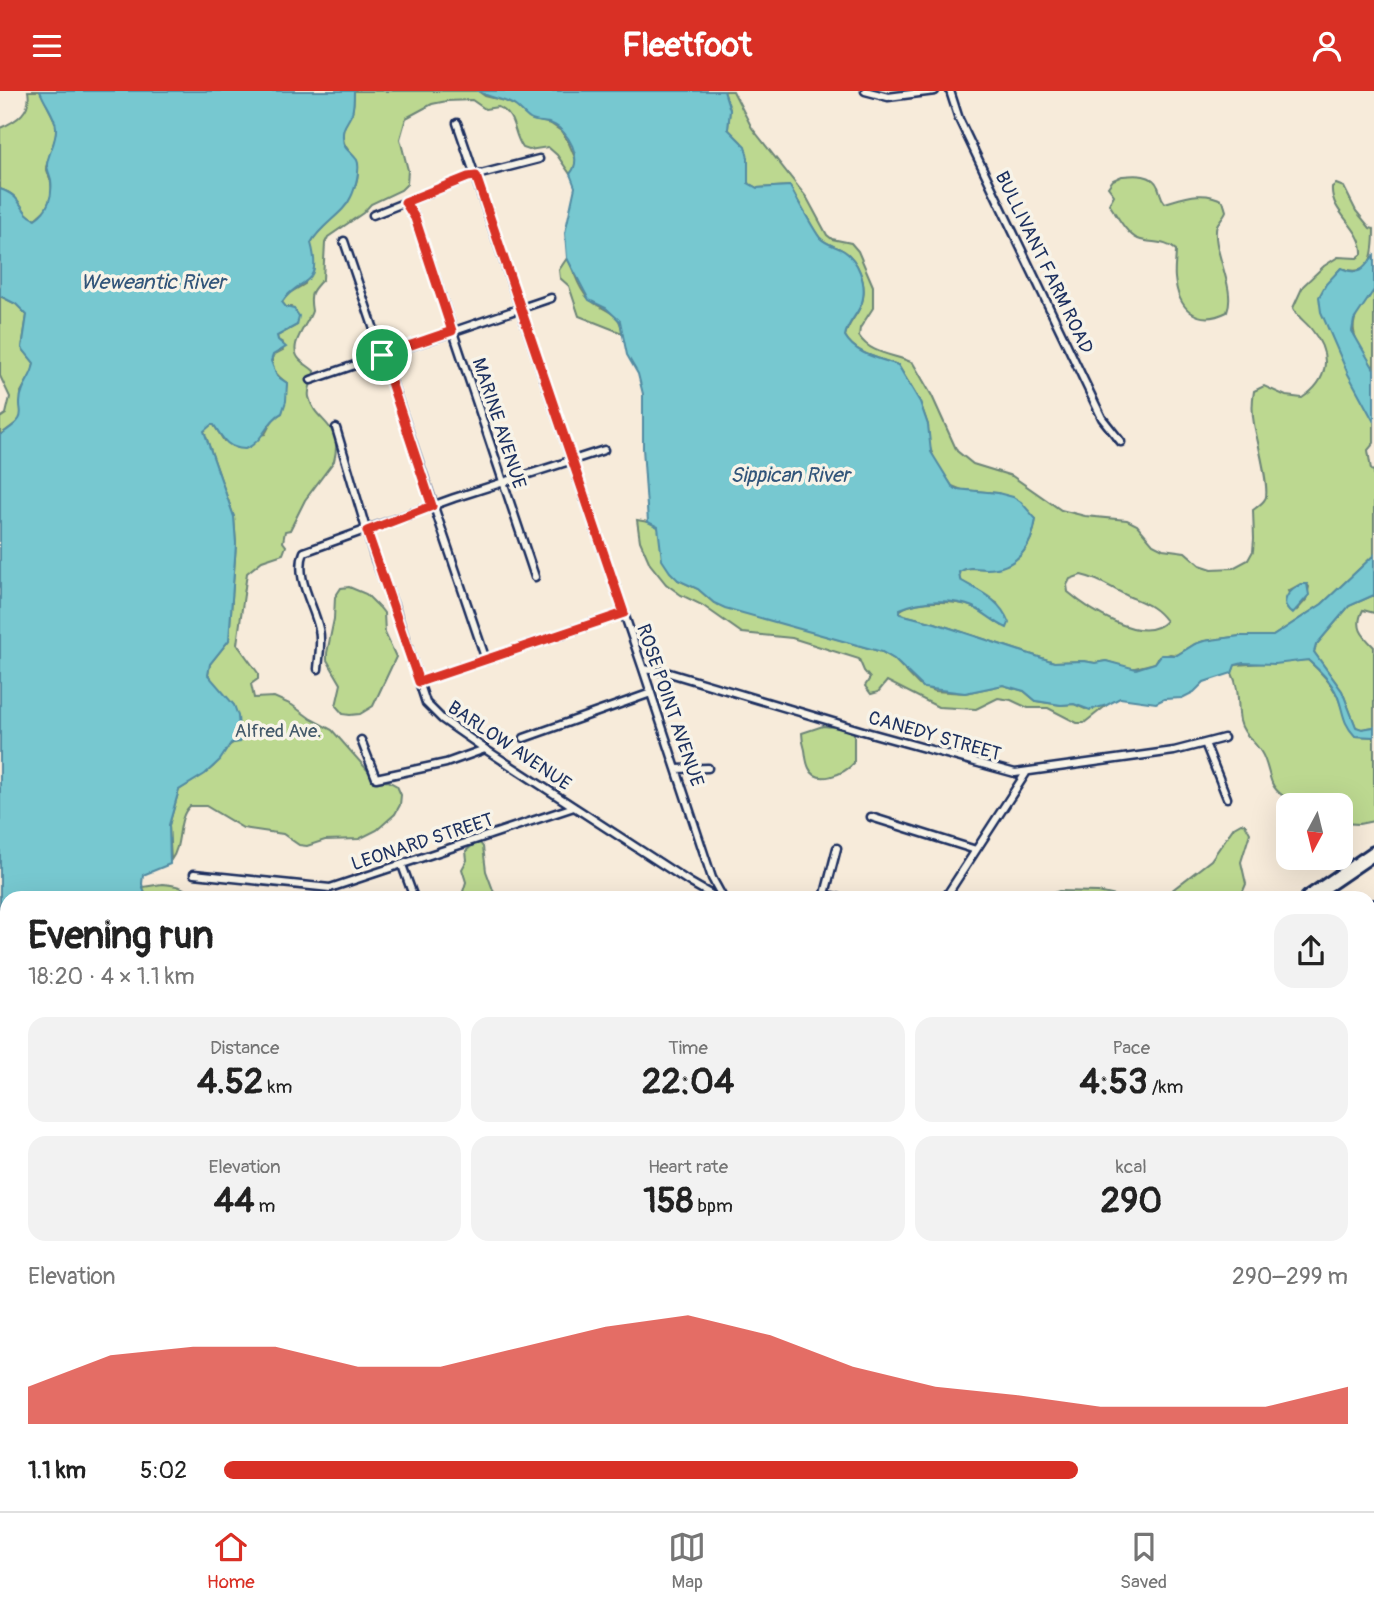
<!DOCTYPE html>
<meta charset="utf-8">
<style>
:root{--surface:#fff;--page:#f2f2f2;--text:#222;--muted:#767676;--line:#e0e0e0;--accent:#d93025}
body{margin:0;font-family:Pangolin,sans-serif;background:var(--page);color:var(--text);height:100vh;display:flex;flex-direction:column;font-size:26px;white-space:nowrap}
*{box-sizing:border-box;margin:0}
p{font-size:23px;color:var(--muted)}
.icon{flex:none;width:38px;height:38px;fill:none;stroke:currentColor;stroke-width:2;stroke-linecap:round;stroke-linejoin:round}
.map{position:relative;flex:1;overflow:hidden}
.details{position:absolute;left:0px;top:800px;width:1376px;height:621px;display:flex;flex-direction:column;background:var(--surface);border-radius:21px 21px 0 0;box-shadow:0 7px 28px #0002}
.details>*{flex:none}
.needle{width:46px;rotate:187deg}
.controls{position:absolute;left:1276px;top:702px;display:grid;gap:14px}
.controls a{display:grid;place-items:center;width:77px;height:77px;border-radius:14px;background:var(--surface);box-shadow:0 7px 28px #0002;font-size:35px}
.pin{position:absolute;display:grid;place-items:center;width:60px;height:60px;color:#fff;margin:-30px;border:4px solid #fff;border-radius:50%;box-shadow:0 2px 7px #0007}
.round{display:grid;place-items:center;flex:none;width:74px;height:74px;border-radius:21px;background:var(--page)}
.overview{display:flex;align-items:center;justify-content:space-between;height:119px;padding:0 28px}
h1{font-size:38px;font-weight:800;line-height:52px}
.metrics{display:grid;grid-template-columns:repeat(3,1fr);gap:10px;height:119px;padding:7px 28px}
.metrics div{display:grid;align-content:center;border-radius:18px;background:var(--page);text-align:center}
.metrics b{font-size:35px;font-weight:800}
.metrics small{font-size:19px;font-weight:400}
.metrics p{font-size:19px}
.chart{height:196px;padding:14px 28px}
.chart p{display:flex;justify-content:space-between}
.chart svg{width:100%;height:126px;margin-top:7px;fill:var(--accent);opacity:.7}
ul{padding:0 28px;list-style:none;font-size:23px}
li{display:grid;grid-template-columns:112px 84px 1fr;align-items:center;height:52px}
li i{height:18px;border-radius:9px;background:var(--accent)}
header{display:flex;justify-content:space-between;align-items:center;height:91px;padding:0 28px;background:var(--accent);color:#fff;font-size:32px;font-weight:800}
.tabs{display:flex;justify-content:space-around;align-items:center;height:98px;border-top:2px solid var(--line);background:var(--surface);font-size:19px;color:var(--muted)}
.tabs a{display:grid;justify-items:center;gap:4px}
.tabs .current{color:var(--accent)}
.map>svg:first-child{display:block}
</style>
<header><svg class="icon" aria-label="menu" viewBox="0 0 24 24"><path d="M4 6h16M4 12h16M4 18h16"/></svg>Fleetfoot<svg class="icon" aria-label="person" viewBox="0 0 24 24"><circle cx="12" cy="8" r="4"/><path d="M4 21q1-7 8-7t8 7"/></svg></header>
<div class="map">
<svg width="1374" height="1420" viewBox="0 0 1374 1420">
<rect width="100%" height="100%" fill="#f7ebda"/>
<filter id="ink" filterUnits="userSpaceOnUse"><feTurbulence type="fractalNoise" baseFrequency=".0143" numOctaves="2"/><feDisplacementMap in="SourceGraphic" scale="14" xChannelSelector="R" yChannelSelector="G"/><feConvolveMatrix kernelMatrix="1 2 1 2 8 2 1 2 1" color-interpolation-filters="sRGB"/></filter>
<g filter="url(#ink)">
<path fill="#bcd890" stroke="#6c8477" stroke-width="2" fill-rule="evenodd" d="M28 0H40L56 32V45L46 76 51 91 52 103 46 118 35 128C18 121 25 106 0 98V37C17 30 32 20 28 0Z
M354 0H478L485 5 505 10 516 15 531 28 551 33 561 40 568 50 576 69 574 78 570 83 557 64 548 56 529 59 523 57C512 42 517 24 498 16L485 18 472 9 447 10 432 13 406 27 400 48 408 79 407 93 401 99 371 113 363 122 328 146 325 152 323 188C311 200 309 203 312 220 308 234 286 255 300 269 304 273 310 276 314 280 314 290 307 296 309 306 315 333 344 331 334 370L305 409 290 439 285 440 283 451 286 455 283 463 262 470 247 482 237 553 258 582V588L251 593 254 607 274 606 292 614 311 628 332 639 370 682 373 691 388 690 397 695 401 704 400 714 395 723 377 739 359 748 325 749 307 755 299 754 283 743 243 737 206 715H190C176 728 183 753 171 769L169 734 179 699C192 689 208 684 219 669 226 661 226 652 238 651L208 584 210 573 229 549 236 453 234 426 204 340 211 333 214 334 224 350 265 343 274 326 282 322 287 292C277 285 269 277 273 264L283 259V252L278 249 277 245 297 234 291 216H286L282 211 288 203 305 193 311 152 315 145C331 127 364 101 357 73 355 62 343 59 343 46 342 34 348 31 352 21 354 15 354 7 354 0Z
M724 0H733L752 37 807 107 827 144 832 148 851 152 858 160 873 195V217L860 237 859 245C871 264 895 263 913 272L932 305 957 360 973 373 1012 385 1061 419 1085 425 1127 429 1137 434 1153 453 1163 458 1185 461 1200 474 1212 478 1233 477 1248 469 1253 460 1254 448 1253 419C1257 416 1263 412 1265 408 1271 400 1256 345 1254 333 1252 322 1252 311 1254 300L1264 295 1286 305 1302 307C1329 289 1332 264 1312 239 1306 231 1297 226 1293 217L1303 195 1324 175 1338 166 1357 167 1362 163C1363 136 1330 123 1332 96L1336 93 1344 96 1356 120 1370 137 1374 138C1374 161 1373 189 1341 177L1335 184 1374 331V352L1368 359 1371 379 1374 380V464L1322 513 1273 545H1240L1204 550 1195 553 1177 564 1170 563 1158 567 1155 572 1131 578 1106 570 1095 572 1084 570 1054 571 935 532 900 523 898 521C912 508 956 509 973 516 983 520 992 528 1001 534L997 512 960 489 959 481C971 474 979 479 992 477 1020 473 1032 455 1036 428L998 402 962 399 952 395 935 370 929 354 928 334 920 311 898 274C879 267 856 264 845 245 848 230 861 222 863 207 866 191 858 169 844 160 836 155 827 154 820 147 814 140 795 105 790 95L757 97 748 92 741 51 728 38 730 18ZM1081 484C1103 489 1110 497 1128 505 1144 512 1155 515 1166 530 1143 555 1088 518 1068 501L1067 494 1070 488ZM1301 493H1307L1309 496 1306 509 1297 519 1288 500Z
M1122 85C1134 84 1153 82 1158 96 1161 103 1160 106 1165 112 1186 106 1204 99 1223 110L1226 120C1224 125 1219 130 1217 134 1210 156 1237 197 1227 221 1197 236 1178 218 1175 187 1174 178 1176 168 1176 159 1165 149 1151 153 1138 148 1127 144 1116 123 1109 113L1114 104 1108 96 1113 89Z
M567 167C575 180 577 196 588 207 601 220 622 220 622 242L579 225 569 195 560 187 559 179Z
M1374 199V278C1350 242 1344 234 1374 199Z
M0 205 16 213 27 224 22 257 34 272 33 280 21 301 23 322 19 330 0 344V327L6 323 10 306 0 285Z
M637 429 654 432 658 436 678 489 698 498 714 512 882 561 894 568 919 594 934 600 965 602 1003 594 1024 600 1036 610 1061 614 1074 613 1085 618 1107 614 1084 632H1077L1048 617H1028L1011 609 998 607 976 618 938 616 887 590 878 601 871 603 865 595 870 587 864 580 859 568 792 547 742 542 702 514 681 504 666 493 650 473 640 450Z
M349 496 366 503 380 517 384 522 385 542 396 566 373 615 360 623 350 624 343 623 336 615 341 593 327 569V562L334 528 335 506 341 497Z
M1374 504V522L1363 519C1354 536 1362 544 1374 556V636L1361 638 1356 636 1342 600 1314 561 1316 554 1349 515Z
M1308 569C1319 579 1330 590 1337 604 1343 617 1345 634 1356 645L1374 646V730L1359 733 1341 732 1340 714C1318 714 1283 716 1272 692 1268 682 1267 670 1261 661 1255 650 1243 644 1240 630 1237 613 1240 599 1232 582L1235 574Z
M823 635 852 638 854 641V672C844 683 817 695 809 677 806 671 806 665 805 659 803 653 802 649 802 642Z
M1241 732 1245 733 1250 742 1241 771 1246 793 1241 805 1162 807 1211 769 1234 736Z
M480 752 483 756 486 780 496 807H461L466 791 462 778 467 769 466 760 474 753Z
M162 793C176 794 186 796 195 807H146L143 796Z
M1059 800 1098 801 1125 807H1040Z
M0 1062 7 1068V1287L0 1289Z
M7 1326V1383H0V1330Z
M251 1414H343L334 1420H260Z
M613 1414H724L718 1420H609Z"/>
<path fill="#77c8d0" stroke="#528ba2" stroke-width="2" d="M40 0H354C354 7 354 15 352 22 348 32 342 35 343 47 343 59 351 60 357 69 361 77 355 98 351 106 344 123 320 134 311 152 323 197 300 185 282 211L286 216 294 218 299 225 297 234 277 245 278 249 286 256 273 264 271 270 277 285 287 292 286 310 282 322C266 330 264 351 245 358 227 357 223 348 214 334H211L204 340 234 426 236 453 229 549 210 573 208 584 234 614 238 625 240 651 231 652 220 669 205 683 179 699 169 734 170 773 143 784 142 793 146 807H7V1068L0 1062V344C36 321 12 323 23 298 27 289 33 282 34 272L22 257 27 224 16 213 0 205V98C25 106 18 121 35 128 48 120 53 105 51 89 50 84 47 79 47 73 49 60 57 50 56 36 55 24 44 12 40 0Z
M478 0H724L730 19 728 38 745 55 748 67V92L757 97 790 95C795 105 814 139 820 147 827 154 836 155 844 160 858 169 866 191 863 207 861 222 847 230 845 245 856 264 879 267 898 274L920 311 928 334 931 361 952 395 956 398 998 402 1013 406 1021 411 1036 428C1032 456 1017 478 986 478 975 477 969 475 959 481L960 489C981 501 1000 508 1009 532L1007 537C995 532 985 522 973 516 952 507 921 509 900 518V523L935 532 1054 571 1084 570 1095 572 1106 570 1136 578 1155 572 1161 564H1177L1195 553 1204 550 1240 545H1273L1322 513 1374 464V504L1349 515 1316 554 1314 561 1342 600 1356 636 1362 638 1374 636V646L1355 645C1341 630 1344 620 1337 604 1331 590 1319 579 1308 569L1275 573 1243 572 1235 574 1232 582 1204 591 1194 601 1182 607 1164 608 1156 612 1120 607 1107 614 1090 619 1074 613 1061 614 1036 610 1024 600 1003 594 965 602 924 597 894 568 882 561 725 517 714 512 698 498 678 489 670 481 662 469 658 436 648 431 643 357V303L638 283 627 264 620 230 606 217 589 209 567 167 565 142 575 96 570 83C583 68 569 40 552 33 545 30 537 32 530 28 524 24 520 18 514 14 502 7 489 7 478 0Z
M1374 164V199L1354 229 1352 240 1374 278V331L1348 283 1321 221 1319 206 1326 193 1341 177C1360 185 1363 179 1374 164Z
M1301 493H1307L1309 504 1292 523C1278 512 1288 500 1301 493Z"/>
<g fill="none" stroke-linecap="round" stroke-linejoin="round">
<defs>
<path id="minor" d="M865 0 888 6 935 0
M950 0 959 28 1102 327 1121 351
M457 32 643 578 712 787 723 807
M405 111 415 127 535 486
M373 124 469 86 539 68
M344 150 486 569
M311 289 551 207
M336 337 375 468 395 517 426 612 442 628 485 658 691 792 717 807
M318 578C319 565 322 551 319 538 314 514 294 486 304 461L454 407 604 359
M643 578 666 581 870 642 1015 682 1174 660 1224 647
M419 591 623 522
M524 647 651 602
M361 649 376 687 446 672 485 658
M1205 652 1227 707
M676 678 708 677
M871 726 976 759
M402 774 414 807
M194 783 330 797 574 716
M825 803 840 807
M824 807 837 757
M945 807 1026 682
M1368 1026 1374 1023
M1368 1162H1374
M847 1420 868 1414"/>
<path id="motorway" d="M1308 807 1374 762
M1368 819 1374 816
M400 1420 411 1414
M507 1420 514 1414"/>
</defs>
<use href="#minor" stroke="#1b2f5e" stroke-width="11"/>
<use href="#motorway" stroke="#1b2f5e" stroke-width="18"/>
<use href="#minor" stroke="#f7f3e8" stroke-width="6"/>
<use href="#motorway" stroke="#f7f3e8" stroke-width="12"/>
</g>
</g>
<g fill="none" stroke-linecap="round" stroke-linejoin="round" filter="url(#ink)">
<defs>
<path id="route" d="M476 85 624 522 419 591 367 440 432 415 382 264 452 240 415 127 405 111 468 86Z"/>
</defs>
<use href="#route" stroke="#fff" stroke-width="14"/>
<use href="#route" stroke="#d93025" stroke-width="9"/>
</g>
<g text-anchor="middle" stroke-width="7" stroke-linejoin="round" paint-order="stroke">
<g font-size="19" fill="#1b2f5e" stroke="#f7f3e8">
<text transform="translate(1045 171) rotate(64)" y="7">BULLIVANT FARM ROAD</text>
<text transform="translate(500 332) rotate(72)" y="7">MARINE AVENUE</text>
<text transform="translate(671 614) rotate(71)" y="7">ROSE POINT AVENUE</text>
<text transform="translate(935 644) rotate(16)" y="7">CANEDY STREET</text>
<text transform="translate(510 654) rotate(34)" y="7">BARLOW AVENUE</text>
<text transform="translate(422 750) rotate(-18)" y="7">LEONARD STREET</text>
</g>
<g font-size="19" fill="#43596a" stroke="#f7f3e8">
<text x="278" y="646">Alfred Ave.</text>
</g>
<g font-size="21" font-style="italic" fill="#32557a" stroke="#f7f3e8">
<text x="153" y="198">Weweantic River</text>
<text x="790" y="391">Sippican River</text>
</g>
</g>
</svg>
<div class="controls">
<a><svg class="needle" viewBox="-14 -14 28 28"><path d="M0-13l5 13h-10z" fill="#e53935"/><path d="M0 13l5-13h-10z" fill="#767676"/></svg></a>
</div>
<div class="pin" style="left:382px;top:264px;background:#1e9e55"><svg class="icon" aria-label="arrive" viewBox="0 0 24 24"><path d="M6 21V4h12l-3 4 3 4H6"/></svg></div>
<section class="details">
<div class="overview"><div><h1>Evening run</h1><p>18:20 · 4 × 1.1 km</p></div><a class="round"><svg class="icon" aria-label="share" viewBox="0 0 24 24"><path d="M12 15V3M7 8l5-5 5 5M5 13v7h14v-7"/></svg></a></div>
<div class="metrics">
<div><p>Distance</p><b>4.52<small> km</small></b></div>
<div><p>Time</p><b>22:04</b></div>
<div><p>Pace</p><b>4:53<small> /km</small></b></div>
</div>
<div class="metrics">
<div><p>Elevation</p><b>44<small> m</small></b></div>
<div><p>Heart rate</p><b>158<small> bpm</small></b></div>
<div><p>kcal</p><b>290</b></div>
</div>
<div class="chart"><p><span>Elevation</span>290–299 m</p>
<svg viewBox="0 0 160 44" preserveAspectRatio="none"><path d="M0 44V31L10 20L20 17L30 17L40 24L50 24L60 17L70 10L80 6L90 13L100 24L110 31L120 34L130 38L140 38L150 38L160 31V44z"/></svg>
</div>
<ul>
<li><b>1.1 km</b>5:02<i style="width:76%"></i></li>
</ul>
</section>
</div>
<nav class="tabs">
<a class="current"><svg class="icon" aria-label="home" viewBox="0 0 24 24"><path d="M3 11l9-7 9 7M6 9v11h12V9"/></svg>Home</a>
<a><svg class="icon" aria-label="map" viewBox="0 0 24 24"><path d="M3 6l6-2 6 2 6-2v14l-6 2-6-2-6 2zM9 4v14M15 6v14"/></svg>Map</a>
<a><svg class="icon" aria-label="saved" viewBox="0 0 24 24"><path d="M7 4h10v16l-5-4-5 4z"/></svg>Saved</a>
</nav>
